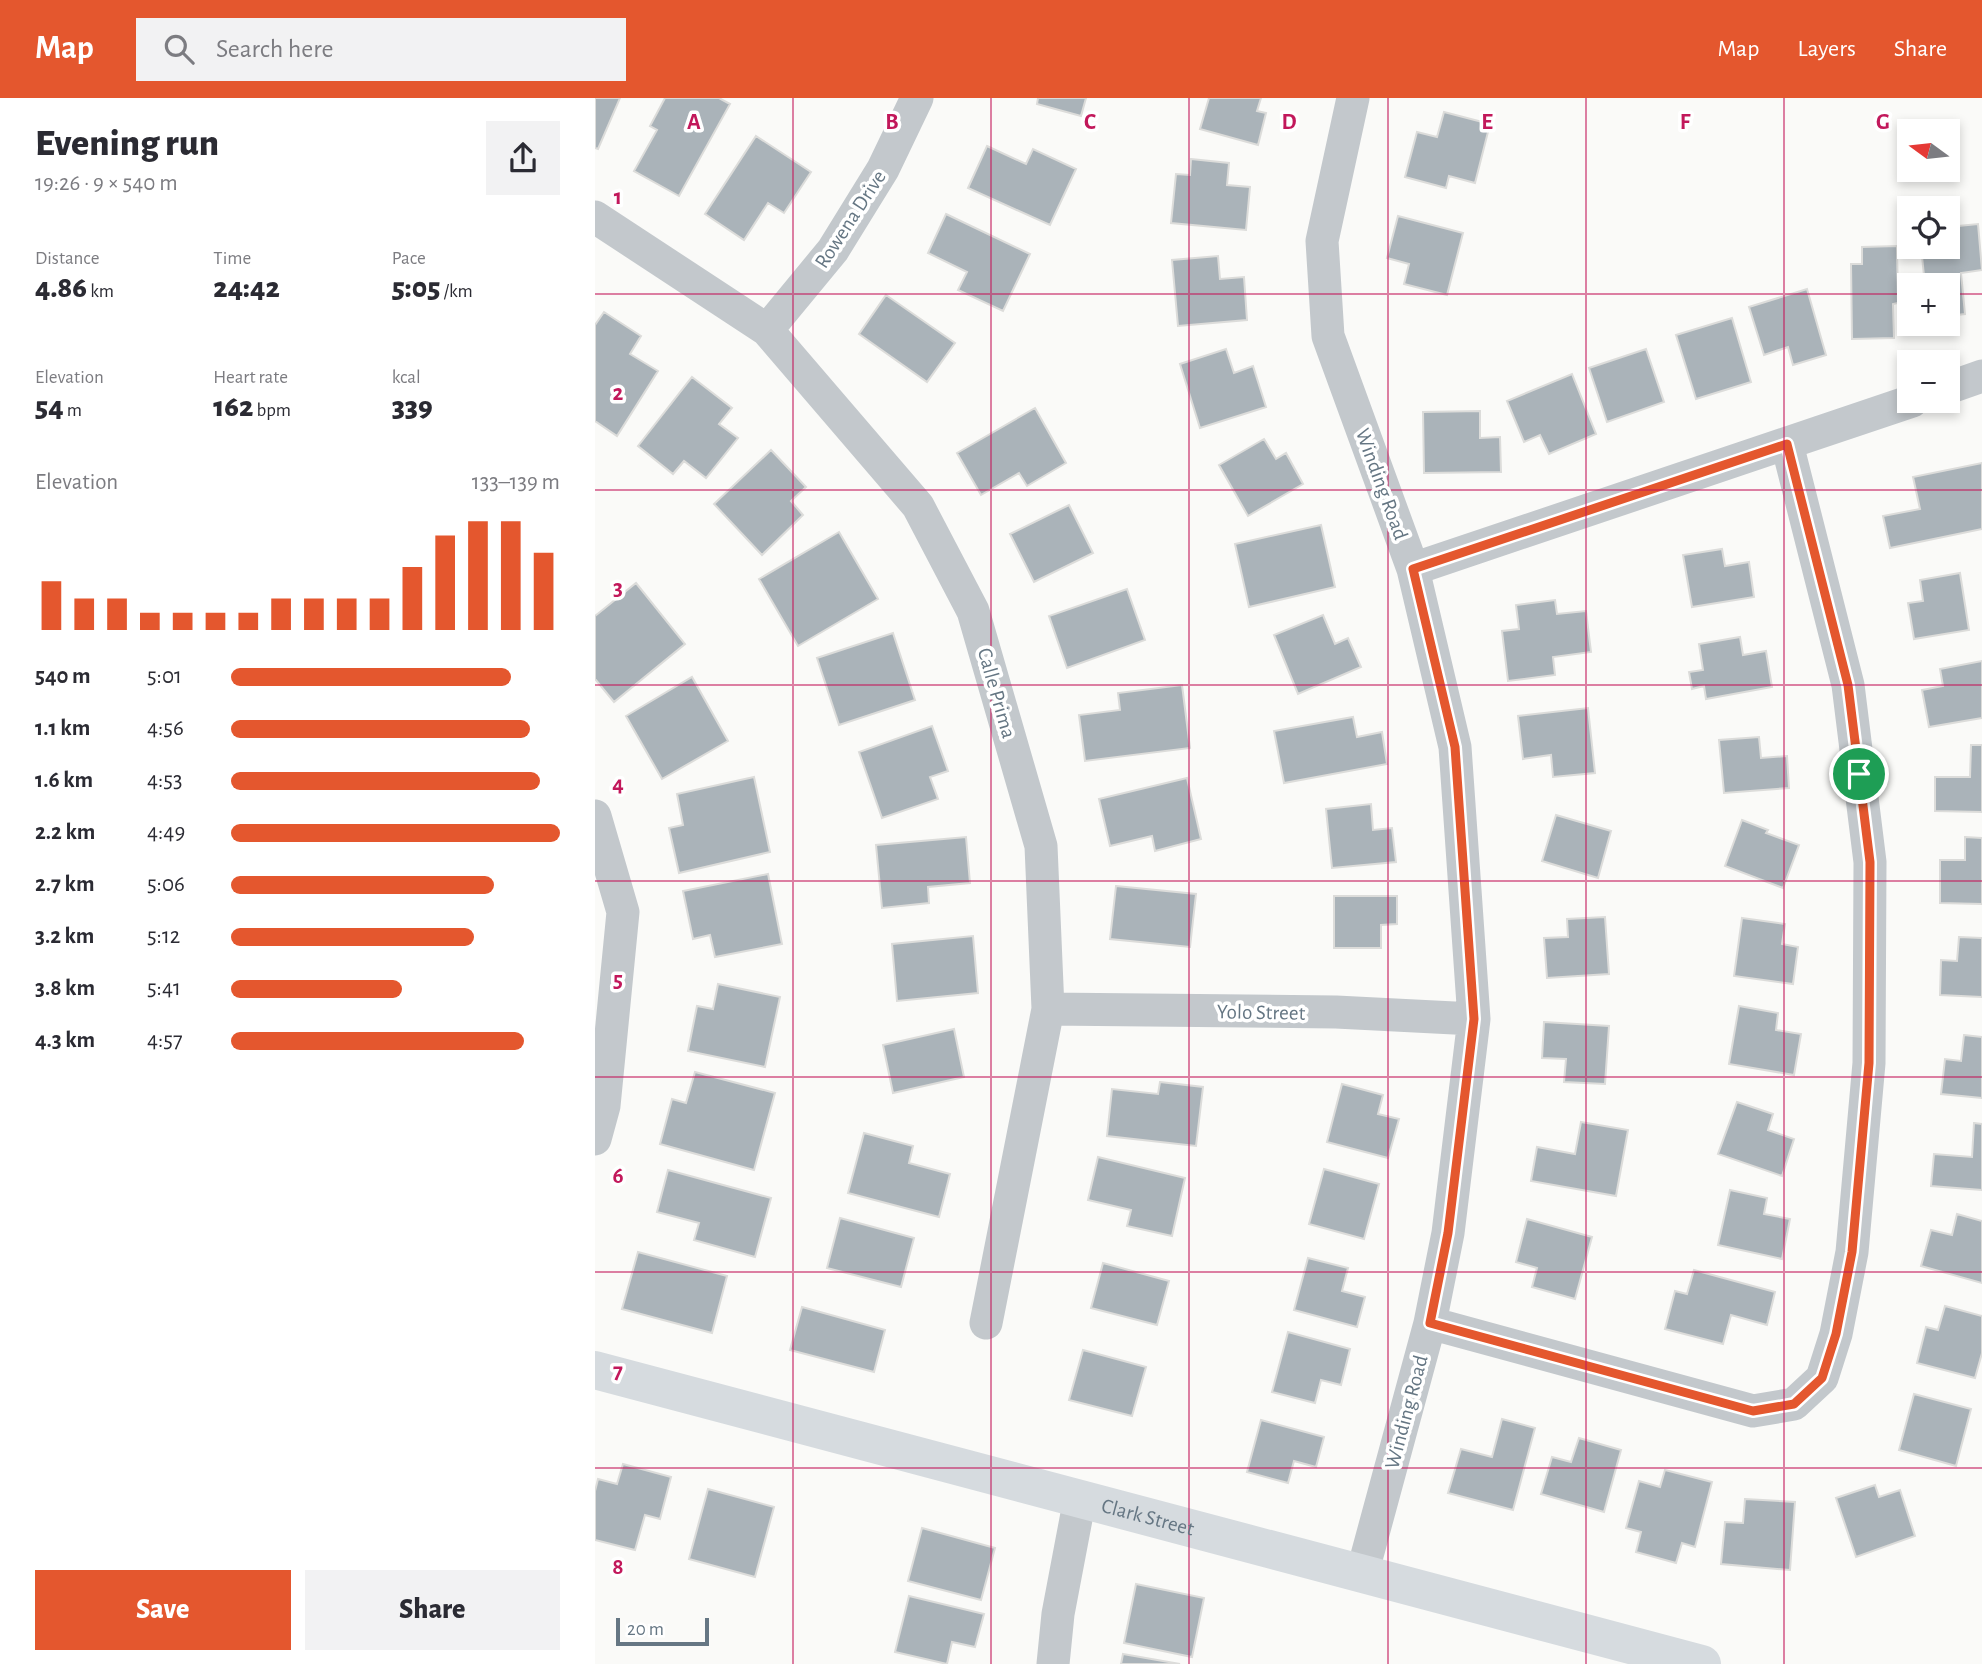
<!DOCTYPE html>
<meta charset="utf-8">
<style>
:root{--surface:#fff;--page:#f2f2f3;--text:#2b2b33;--muted:#7c7c81;--accent:#e4572e}
body{margin:0;font-family:"Alegreya Sans",sans-serif;background:var(--page);color:var(--text);height:100vh;display:flex;flex-direction:column;font-size:26px;white-space:nowrap}
*{box-sizing:border-box;margin:0}
p{font-size:23px;color:var(--muted)}
.icon{flex:none;width:38px;height:38px;fill:none;stroke:currentColor;stroke-width:2;stroke-linecap:round;stroke-linejoin:round}
.map{position:relative;flex:1;overflow:hidden}
.drawer{display:flex;flex-direction:column;background:var(--surface);width:595px}
.drawer>*{flex:none}
.needle{width:46px;rotate:285deg}
.controls{position:absolute;left:1302px;top:21px;display:grid;gap:14px}
.controls a{display:grid;place-items:center;width:63px;height:63px;border-radius:0px;background:var(--surface);box-shadow:0 4px 10px #0003;font-size:35px}
.scale{position:absolute;left:21px;bottom:18px;width:93px;box-sizing:border-box;padding-left:7px;border:4px solid #657683;border-top:0;font-size:19px;line-height:24px;white-space:nowrap;color:#657683;-webkit-text-stroke:5px #fff;paint-order:stroke}
.pin{position:absolute;display:grid;place-items:center;width:60px;height:60px;color:#fff;margin:-30px;border:4px solid #fff;border-radius:50%;box-shadow:0 2px 7px #0007}
.round{display:grid;place-items:center;flex:none;width:74px;height:74px;border-radius:0px;background:var(--page)}
.headline{display:flex;align-items:center;justify-content:space-between;height:119px;padding:0 35px}
h1{font-size:38px;font-weight:800;line-height:52px}
.stats{display:grid;grid-template-columns:repeat(3,1fr);gap:10px;height:119px;padding:7px 35px}
.stats div{display:grid;align-content:center}
.stats b{font-size:30px;font-weight:800}
.stats small{font-size:19px;font-weight:400}
.stats p{font-size:19px}
.chart{height:196px;padding:14px 35px}
.chart p{display:flex;justify-content:space-between}
.chart svg{width:100%;height:126px;margin-top:7px;stroke:var(--accent);stroke-width:6}
.button{display:flex;gap:14px;margin-top:auto;padding:14px 35px}
.button a{flex:1;height:80px;border-radius:0px;background:var(--accent);color:#fff;font-size:28px;font-weight:800;line-height:80px;text-align:center}
.button a+a{background:var(--page);color:var(--text)}
ul{padding:0 35px;list-style:none;font-size:23px}
li{display:grid;grid-template-columns:112px 84px 1fr;align-items:center;height:52px}
li i{height:18px;border-radius:9px;background:var(--accent)}
header{display:flex;align-items:center;gap:42px;box-sizing:border-box;height:98px;padding:0 35px;background:var(--accent);color:#fff}
header strong{font-size:33px}
nav{display:flex;gap:38px;margin-inline-start:auto;font-size:24px}
.search{width:490px;height:63px;background:var(--page);display:flex;align-items:center;gap:18px;box-sizing:border-box;padding:0 24px;border-radius:0px;color:var(--muted);font-size:26px}
main{display:flex;flex:1;min-height:0}
.map>svg:first-child{display:block}
</style>
<header>
<strong>Map</strong>
<div class="search"><svg class="icon" aria-label="search" viewBox="0 0 24 24"><circle cx="10" cy="10" r="6"/><path d="M15 15l6 6"/></svg>Search here</div>
<nav><a>Map</a><a>Layers</a><a>Share</a></nav>
</header>
<main>
<section class="drawer">
<div class="headline"><div><h1>Evening run</h1><p>19:26 · 9 × 540 m</p></div><a class="round"><svg class="icon" aria-label="share" viewBox="0 0 24 24"><path d="M12 15V3M7 8l5-5 5 5M5 13v7h14v-7"/></svg></a></div>
<div class="stats">
<div><p>Distance</p><b>4.86<small> km</small></b></div>
<div><p>Time</p><b>24:42</b></div>
<div><p>Pace</p><b>5:05<small> /km</small></b></div>
</div>
<div class="stats">
<div><p>Elevation</p><b>54<small> m</small></b></div>
<div><p>Heart rate</p><b>162<small> bpm</small></b></div>
<div><p>kcal</p><b>339</b></div>
</div>
<div class="chart"><p><span>Elevation</span>133–139 m</p>
<svg viewBox="0 0 160 44" preserveAspectRatio="none"><path d="M5 44V27M15 44V33M25 44V33M35 44V38M45 44V38M55 44V38M65 44V38M75 44V33M85 44V33M95 44V33M105 44V33M115 44V22M125 44V11M135 44V6M145 44V6M155 44V17"/></svg>
</div>
<ul>
<li><b>540 m</b>5:01<i style="width:85%"></i></li>
<li><b>1.1 km</b>4:56<i style="width:91%"></i></li>
<li><b>1.6 km</b>4:53<i style="width:94%"></i></li>
<li><b>2.2 km</b>4:49<i style="width:100%"></i></li>
<li><b>2.7 km</b>5:06<i style="width:80%"></i></li>
<li><b>3.2 km</b>5:12<i style="width:74%"></i></li>
<li><b>3.8 km</b>5:41<i style="width:52%"></i></li>
<li><b>4.3 km</b>4:57<i style="width:89%"></i></li>
</ul>
<div class="button"><a>Save</a><a>Share</a></div>
</section>
<div class="map">
<svg width="1387" height="1566" viewBox="0 0 1387 1566">
<rect width="100%" height="100%" fill="#fafaf8"/>
<path fill="#aab3b9" stroke="#dcdcda" stroke-width="2" d="M0 0H25L3 51 0 50Z
M70 0H124L135 6 84 98 39 73 62 32 55 28Z
M443 0H491L486 18 442 6Z
M614 0H666L662 13 671 15 663 47 605 31Z
M849 14 895 26 880 85 854 78 851 90 810 79 822 34 842 39Z
M161 38 216 74 189 115 173 105 149 142 110 116Z
M392 48 431 66 438 51 481 71 455 127 373 90Z
M596 61 634 65 632 87 655 89 651 132 576 125 581 76 595 77Z
M351 116 435 156 408 213 363 192 372 174 333 155Z
M803 118 868 135 852 197 809 186 814 166 792 160Z
M1383 126 1387 172 1366 175 1370 216 1353 218V187H1330L1326 149H1353V129Z
M1302 148 1303 205 1298 206 1299 240 1257 241 1256 166H1267V149Z
M623 158 625 181 649 179 652 222 583 228 577 162Z
M1212 191 1231 257 1198 267 1193 249 1169 257 1154 209Z
M291 197 360 245 332 284 264 236Z
M9 214 46 238 35 256 63 273 22 338 0 323V227Z
M1137 220 1156 284 1101 301 1081 237Z
M631 251 639 275 658 268 671 309 605 330 585 266Z
M1051 251 1069 304 1012 324 994 270Z
M977 276 1001 336 954 356 945 337 929 344 912 303Z
M97 279 137 310 124 326 143 340 111 380 89 363 78 376 43 348Z
M440 310 471 365 432 388 424 375 386 397 362 355Z
M885 313V340L905 339 906 374 829 375 828 314Z
M669 341 681 361 691 355 708 386 653 418 624 367Z
M176 352 211 389 196 403 208 417 167 457 119 406Z
M1387 365V431L1295 450 1288 418 1325 411 1318 379Z
M474 407 498 455 439 484 415 436Z
M726 427 740 489 654 509 640 446Z
M244 434 283 501 203 548 164 481Z
M1127 451 1130 468 1154 464 1159 499 1097 509 1088 457Z
M1365 475 1374 532 1319 541 1313 505 1328 503 1325 482Z
M41 485 90 546 19 604 0 581V518Z
M532 491 550 542 472 570 454 518Z
M960 502 962 516 991 513 996 554 958 559 960 577 913 583 907 533 924 531 921 507Z
M728 517 740 546 753 540 766 569 703 596 679 537Z
M298 535 320 602 244 627 222 560Z
M1145 539 1148 557 1171 553 1177 589 1111 601 1109 588 1097 591 1094 574 1108 572 1104 546Z
M1387 563V620L1334 629 1327 592 1348 588 1345 571Z
M97 579 133 643 67 681 31 618Z
M587 587 595 650 490 663 484 617 525 612 523 595Z
M993 610 1000 675 958 679 956 657 928 661 923 618Z
M758 619 762 639 787 634 792 666 689 685 679 633Z
M337 628 353 673 335 679 343 701 287 720 264 654Z
M1164 639 1166 660 1192 658 1194 690 1129 695 1124 642Z
M1376 647H1387V714L1340 713V679H1375Z
M159 679 175 754 84 775 74 730 88 727 82 696Z
M592 680 606 741 560 753 557 738 515 748 504 701Z
M776 706 778 732 797 730 801 764 737 770 731 711Z
M961 717 1016 733 1003 780 947 763Z
M1147 722 1173 732 1171 735 1204 747 1188 790 1130 768Z
M371 739 375 785 333 789 334 805 287 810 281 747Z
M1370 739 1387 740V806L1345 805V762H1370Z
M173 776 187 846 120 859 115 837 98 841 88 793Z
M521 788 601 796 595 849 515 841Z
M739 798H802V826L786 827V850H739Z
M1010 819 1014 876 952 880 949 840 973 839 972 821Z
M1147 820 1190 826 1187 846 1203 849 1198 886 1139 878Z
M378 838 383 895 302 903 297 846Z
M1364 839 1387 840V899L1345 897 1346 862 1362 863Z
M123 886 185 899 170 969 93 953 102 908 118 911Z
M1144 908 1183 915 1181 932 1206 936 1199 977 1134 966Z
M949 924 1014 928 1010 986 969 984 971 961 947 960Z
M359 931 369 979 298 995 288 947Z
M1369 937 1387 939V1000L1346 996 1350 961 1366 963Z
M100 974 180 995 159 1072 65 1046 77 1001 91 1005Z
M565 984 608 989 601 1048 512 1038 517 991 563 996Z
M747 986 788 997 783 1016 804 1021 793 1060 732 1044Z
M1142 1004 1178 1016 1173 1032 1199 1041 1187 1078 1123 1056Z
M986 1024 1033 1032 1021 1098 936 1083 942 1049 980 1056Z
M1379 1025 1387 1026V1092L1336 1088 1339 1056 1377 1059Z
M269 1035 318 1048 314 1065 355 1076 344 1119 253 1095Z
M503 1059 590 1080 577 1138 532 1128 536 1112 493 1102Z
M729 1071 784 1086 769 1141 714 1126Z
M73 1072 176 1100 160 1159 99 1142 104 1125 62 1114Z
M1135 1092 1172 1100 1169 1116 1195 1121 1187 1161 1123 1147Z
M1362 1116 1387 1123V1185L1326 1168 1336 1132 1357 1137Z
M245 1120 319 1140 306 1189 232 1170Z
M932 1121 997 1139 980 1201 937 1189 942 1170 921 1164Z
M43 1154 132 1178 117 1235 27 1211Z
M713 1160 753 1170 747 1193 770 1199 762 1229 699 1212Z
M508 1165 574 1183 562 1227 496 1210Z
M1099 1172 1180 1194 1172 1227 1136 1217 1128 1246 1070 1231 1080 1193 1092 1196Z
M1350 1208 1387 1218V1255L1380 1280 1322 1265 1331 1229 1343 1232Z
M207 1209 290 1232 279 1274 195 1252Z
M693 1234 755 1251 746 1287 726 1282 720 1305 677 1294Z
M488 1252 551 1269 537 1318 474 1302Z
M1319 1296 1376 1311 1361 1368 1304 1352Z
M907 1321 940 1330 918 1412 853 1395 866 1351 897 1359Z
M666 1322 729 1339 721 1369 699 1363 693 1385 652 1374Z
M984 1340 1026 1352 1009 1414 946 1396 957 1359 976 1364Z
M28 1366 76 1379 65 1421 50 1417 40 1452 0 1442V1393L3 1381 22 1386Z
M1070 1372 1117 1384 1100 1449 1087 1445 1081 1465 1041 1454 1046 1434 1031 1430 1044 1383 1065 1389Z
M1280 1387 1284 1399 1305 1392 1320 1438 1261 1459 1241 1400Z
M113 1391 179 1409 160 1479 94 1461Z
M1150 1401 1200 1404 1195 1472 1126 1466 1130 1424 1148 1425Z
M327 1430 400 1450 386 1502 313 1483Z
M541 1486 609 1500 597 1559 529 1545Z
M314 1498 389 1516 380 1549 357 1544 352 1566 300 1554Z
M528 1556 585 1566H526Z"/>
<g fill="none" stroke-linecap="round" stroke-linejoin="round">
<path stroke="#c3c8cc" stroke-width="33" d="M758 0 727 143 733 238 818 471 860 649 879 921 853 1135 835 1225 767 1476
M0 119 172 232 323 408 378 513 446 748 453 911 391 1225
M172 232 238 152 288 71 322 0
M1353 290 1387 278
M818 471 1317 303
M0 718 28 814 9 1008 0 1041
M453 911 741 914 879 921
M835 1225 1158 1313 1199 1306 1227 1280 1241 1236 1257 1154 1274 965 1275 764 1253 587 1192 346
M458 1566 463 1516 485 1400"/>
<path stroke="#d6dbdf" stroke-width="38" id="s1" d="M0 1272 1107 1566"/>
</g>
<g fill="none" stroke-linecap="round" stroke-linejoin="round">
<defs>
<path id="route" d="M1192 346 1253 587 1275 764 1274 965 1257 1154 1241 1236 1227 1280 1199 1306 1158 1313 835 1225 853 1135 879 921 860 649 818 471Z"/>
</defs>
<use href="#route" stroke="#fff" stroke-width="14"/>
<use href="#route" stroke="#e4572e" stroke-width="9"/>
</g>
<path fill="none" stroke="#c2185b" stroke-width="2" stroke-opacity="0.55" d="M198 0V1566M396 0V1566M594 0V1566M793 0V1566M991 0V1566M1189 0V1566M0 196H1314M1353 196H1387M0 392H1387M0 587H1387M0 783H1387M0 979H1387M0 1174H1387M0 1370H1387"/>
<g text-anchor="middle" stroke-width="7" stroke-linejoin="round" paint-order="stroke">
<g font-size="21" fill="#657683" stroke="#fff">
<text transform="translate(255 121) rotate(-57)" y="7">Rowena Drive</text>
<text transform="translate(787 386) rotate(70)" y="7">Winding Road</text>
<text transform="translate(402 595) rotate(74)" y="7">Calle Prima</text>
<text transform="translate(666 914) rotate(1)" y="7">Yolo Street</text>
<text transform="translate(811 1314) rotate(-75)" y="7">Winding Road</text>
<text dy="7" stroke="none"><textPath href="#s1" startOffset="572">Clark Street</textPath></text>
</g>
</g>
<g font-size="23" text-anchor="middle" font-weight="bold" fill="#c2185b" stroke="#fff" stroke-width="7" stroke-linejoin="round" paint-order="stroke">
<text x="99" y="31">A</text>
<text x="297" y="31">B</text>
<text x="495" y="31">C</text>
<text x="694" y="31">D</text>
<text x="892" y="31">E</text>
<text x="1090" y="31">F</text>
<text x="1288" y="31">G</text>
<text x="23" y="106">1</text>
<text x="23" y="302">2</text>
<text x="23" y="497">3</text>
<text x="23" y="693">4</text>
<text x="23" y="889">5</text>
<text x="23" y="1085">6</text>
<text x="23" y="1280">7</text>
<text x="23" y="1476">8</text>
</g>
</svg>
<div class="controls">
<a><svg class="needle" viewBox="-14 -14 28 28"><path d="M0-13l5 13h-10z" fill="#e53935"/><path d="M0 13l5-13h-10z" fill="#7c7c81"/></svg></a>
<a><svg class="icon" aria-label="locate" viewBox="0 0 24 24"><circle cx="12" cy="12" r="6"/><path d="M12 2v4M12 18v4M2 12h4M18 12h4"/></svg></a>
<a>+</a>
<a>−</a>
</div>
<div class="scale">20 m</div>
<div class="pin" style="left:1264px;top:676px;background:#1e9e55"><svg class="icon" aria-label="arrive" viewBox="0 0 24 24"><path d="M6 21V4h12l-3 4 3 4H6"/></svg></div>
</div>
</main>
